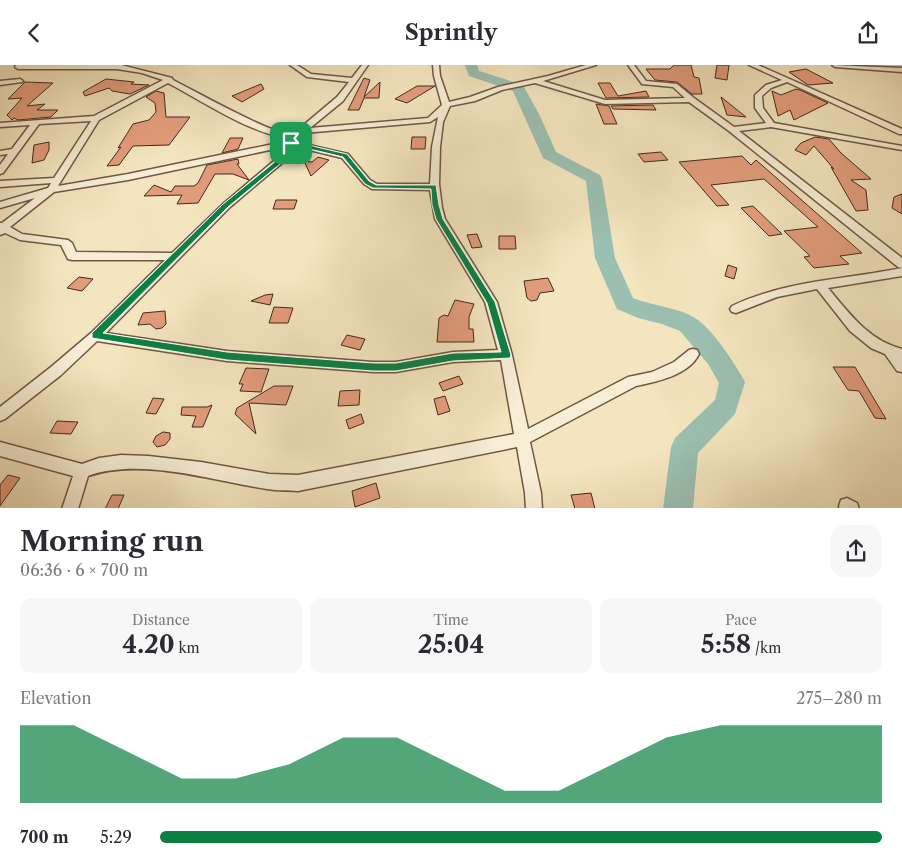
<!DOCTYPE html>
<meta charset="utf-8">
<style>
:root{--surface:#fff;--page:#f7f7f7;--text:#2b2b33;--muted:#7c7c81;--accent:#0b8043}
body{margin:0;font-family:"Libre Caslon Text",serif;background:var(--page);color:var(--text);height:100vh;display:flex;flex-direction:column;font-size:19px;white-space:nowrap}
*{box-sizing:border-box;margin:0}
p{font-size:16px;color:var(--muted)}
.icon{flex:none;width:28px;height:28px;fill:none;stroke:currentColor;stroke-width:2;stroke-linecap:round;stroke-linejoin:round}
.map{position:relative;height:443px;overflow:hidden}
.drawer{display:flex;flex-direction:column;background:var(--surface);flex:1}
.drawer>*{flex:none}
.pin{position:absolute;display:grid;place-items:center;width:42px;height:42px;color:#fff;margin:-21px;border-radius:10px;box-shadow:0 2px 8px #0006}
.round{display:grid;place-items:center;flex:none;width:52px;height:52px;border-radius:15px;background:var(--page)}
.summary{display:flex;align-items:center;justify-content:space-between;height:85px;padding:0 20px}
h1{font-size:28px;font-weight:700;line-height:38px}
.figures{display:grid;grid-template-columns:repeat(3,1fr);gap:8px;height:85px;padding:5px 20px}
.figures div{display:grid;align-content:center;border-radius:12px;background:var(--page);text-align:center}
.figures b{font-size:25px;font-weight:700}
.figures small{font-size:14px;font-weight:400}
.figures p{font-size:14px}
.chart{height:140px;padding:10px 20px}
.chart p{display:flex;justify-content:space-between}
.chart svg{width:100%;height:90px;margin-top:5px;fill:var(--accent);opacity:.7}
ul{padding:0 20px;list-style:none;font-size:16px}
li{display:grid;grid-template-columns:80px 60px 1fr;align-items:center;height:38px}
li i{height:12px;border-radius:6px;background:var(--accent)}
header{display:flex;justify-content:space-between;align-items:center;height:65px;padding:0 20px;background:var(--surface);font-size:22px;font-weight:700}
.map>svg:first-child{display:block}
</style>
<header><svg class="icon" aria-label="back" viewBox="0 0 24 24"><path d="M15 5l-7 7 7 7"/></svg>Sprintly<svg class="icon" aria-label="share" viewBox="0 0 24 24"><path d="M12 15V3M7 8l5-5 5 5M5 13v7h14v-7"/></svg></header>
<div class="map">
<svg width="902" height="444" viewBox="0 0 902 444">
<rect width="100%" height="100%" fill="#f3e5bf"/>
<filter id="stains"><feTurbulence type="fractalNoise" baseFrequency=".004" numOctaves="4"/><feColorMatrix values="0 0 0 0 .2 0 0 0 0 .09 0 0 0 0 .02 0 0 0 .5 -.17"/></filter>
<radialGradient id="worn" r=".72"><stop offset=".6" stop-color="#630" stop-opacity="0"/><stop offset="1" stop-color="#630" stop-opacity=".3"/></radialGradient>
<g fill="none" stroke-linecap="round" stroke-linejoin="round">
<path fill="#9bbfb0" fill-rule="evenodd" d="M465 0H477L479 6 523 20 539 49 556 87 600 110 602 114 615 193 633 233C653 241 677 242 695 253 712 263 736 300 745 317L735 349 698 388 693 444H663L671 382 675 373 715 335 719 318 708 299 680 266 662 259 638 253 617 244 595 193 586 116 543 93 513 26 469 11Z"/>
</g>
<path fill="#e29c7c" stroke="#45291a" d="M674 0H691L694 12 699 13 702 29H692L677 17 655 15 646 4H670Z
M717 0H729L727 15 715 13Z
M806 4 833 18 808 20 789 7Z
M364 13 370 15 364 32 380 17 379 33H364L359 45H348Z
M106 14 134 17 131 19 149 20 130 29 112 26 109 23 85 31 83 27Z
M25 17 53 18 27 41 45 39 37 45H58L51 52 18 55 14 53 12 55 7 50 22 33 8 34Z
M598 18H610L618 31 646 26 649 32 606 33Z
M261 19 264 24 242 37 232 31Z
M417 21H435L407 38 395 34Z
M796 24 800 25 828 38 794 55 790 45 778 51 772 26 781 30Z
M156 26 164 28 166 52H190L169 80 133 81 119 100 107 101 121 82 118 83 133 59 149 55 156 47 155 38 146 32Z
M721 32 746 52 727 50Z
M596 39 609 41 617 59H604Z
M653 40 656 45 613 44 611 41Z
M412 72H426L425 84H411Z
M815 72 829 74 841 88 871 114 851 115 866 125 868 145 856 146 831 102 834 104 814 81 806 90 795 85 801 78Z
M230 73H243L238 84 222 88Z
M49 77V85L44 95 32 98 34 80Z
M661 87 668 95 644 97 638 89Z
M742 91 751 100 756 95 862 188 840 191 849 199 814 203 804 192 810 191 784 166 818 162 764 114 711 120 729 140 717 141 679 97Z
M318 92 329 95 311 111 304 96 312 97Z
M238 94 239 99H237L249 115 233 109H215L198 138 177 139 182 130 144 131 154 120 171 127 175 121H194L198 118 207 100Z
M902 129V149L892 143 894 132Z
M276 135H297L294 144H273Z
M753 141 782 169 769 171 741 143Z
M477 169 482 182 472 183 467 170Z
M499 171H515L516 184H499Z
M728 200 737 203 734 214 725 211Z
M79 212 93 214 82 226 67 223Z
M548 213 554 226 540 228 537 235 531 236 527 233 524 216Z
M273 229 270 240 251 236 265 230Z
M455 235 474 239 469 252V264H473L474 277H437L439 253 444 250 448 251Z
M274 242 293 243 288 258H269Z
M165 246 166 259 162 263 156 264 150 259 138 260 143 248Z
M347 270 365 274 360 285 341 280Z
M833 302H855L886 354 875 353 859 326 848 325Z
M246 303 269 304 261 327 240 326 243 319H239Z
M459 311 463 319 443 326 439 318Z
M274 321H293L286 340 249 338 256 369 235 349 237 343Z
M360 325 359 340 338 341 340 326Z
M445 331 450 346 438 350 434 334Z
M153 333 164 334 156 349 146 348Z
M212 340 203 362H192L196 351 181 350 182 342H207Z
M361 349 364 358 349 364 346 355Z
M57 356 78 357 71 369 50 368Z
M163 367 170 368V374L165 380 157 382 153 377 156 371Z
M8 410 20 413 0 441V420Z
M376 418 380 433 355 442 352 426Z
M591 428 595 444H575L571 430Z
M112 430H124L118 444H105Z"/>
<g fill="none" stroke-linecap="round" stroke-linejoin="round">
<defs>
<path id="minor" d="M16 0H121L172 13 173 15C200 29 225 43 253 56 266 62 279 68 293 69L337 32 349 17 307 12 290 0H297L311 9 352 13 362 0H368L343 36 310 63 428 53 442 40 434 11 433 0H439L440 11 449 37 470 32 498 22 548 11 586 0H596L543 16 605 35 685 33 673 22 642 19 628 0H634L646 16 677 19 694 33 734 62 766 58 755 43V30L766 20 782 15 749 0H758L902 64V69H899L787 17 771 23 762 31 763 43 774 58 902 81V85L771 62 739 66 902 193V203L898 202 729 66 689 37 605 39 535 18 502 25 475 36 450 41 443 57 440 82 439 119 442 143 445 154 497 237 512 290 528 364 628 312 652 307 674 297 689 285 693 284 697 285 699 289C689 310 656 317 636 321L530 377 541 428 542 444H526L525 428 517 382 298 426C288 425 277 426 267 424 213 416 141 392 88 411L78 444H62L73 411 0 391V377L82 399 99 393 121 390 148 391 201 397 269 409 298 410 514 369 501 295 453 297 396 307H373L227 296 97 276 61 310 5 354 0 356V342L51 302 91 268 165 195H72L68 194 61 180 20 175 5 168 0 170V158H2L35 133 0 143V137L48 123 51 118 0 122V116L54 113 91 56 39 59 3 108 0 109V100L8 89 0 90V86L12 84 30 60 0 62V58L94 51 163 15 142 8 117 4H18L15 2ZM168 18C206 38 247 67 290 74L288 76 128 109 58 121 99 55ZM438 52 432 82 430 119H377L370 115 348 89 296 77 304 68 430 57ZM293 81 342 93 364 119 372 124 430 125 435 154 485 237 498 285 453 287 396 297H373L227 286 106 268 229 143 281 99ZM284 82 275 95 223 139 172 188 76 187 72 178 68 175 22 169 10 162 54 127 128 115Z
M832 0 902 3V7L835 2Z
M20 14 23 16 22 17 0 20V16Z
M902 203V211L828 223C849 248 868 275 902 284V307L897 306 885 289 871 283 850 266 817 224 777 232 736 248 732 247 730 244 732 241C787 215 843 215 902 203Z
M847 433 857 438 859 444H840L839 441 841 435Z"/>
</defs>
<use href="#minor" stroke="#705843" stroke-width="3"/>
<use href="#minor" fill="#f7eed5" fill-rule="evenodd"/>
</g>
<path fill="#0b8043" stroke="#fff" fill-rule="evenodd" d="M291 76 347 89 369 116 376 120H436L439 140 443 154 495 237 511 290 510 293 453 296 396 306H373L227 295 92 273V268L223 139 276 96ZM293 80 343 92 365 119 373 123 431 124 432 140 436 154 487 238 501 287 453 288 396 298H373L227 287 103 268 228 142 280 99Z"/>
<rect width="100%" height="100%" filter="url(#stains)"/>
<rect width="100%" height="100%" fill="url(#worn)"/>
</svg>
<div class="pin" style="left:291px;top:78px;background:#1e9e55"><svg class="icon" aria-label="arrive" viewBox="0 0 24 24"><path d="M6 21V4h12l-3 4 3 4H6"/></svg></div>
</div>
<section class="drawer">
<div class="summary"><div><h1>Morning run</h1><p>06:36 · 6 × 700 m</p></div><a class="round"><svg class="icon" aria-label="share" viewBox="0 0 24 24"><path d="M12 15V3M7 8l5-5 5 5M5 13v7h14v-7"/></svg></a></div>
<div class="figures">
<div><p>Distance</p><b>4.20<small> km</small></b></div>
<div><p>Time</p><b>25:04</b></div>
<div><p>Pace</p><b>5:58<small> /km</small></b></div>
</div>
<div class="chart"><p><span>Elevation</span>275–280 m</p>
<svg viewBox="0 0 160 44" preserveAspectRatio="none"><path d="M0 44V6L10 6L20 19L30 32L40 32L50 25L60 12L70 12L80 25L90 38L100 38L110 25L120 12L130 6L140 6L150 6L160 6V44z"/></svg>
</div>
<ul>
<li><b>700 m</b>5:29<i style="width:100%"></i></li>
</ul>
</section>
